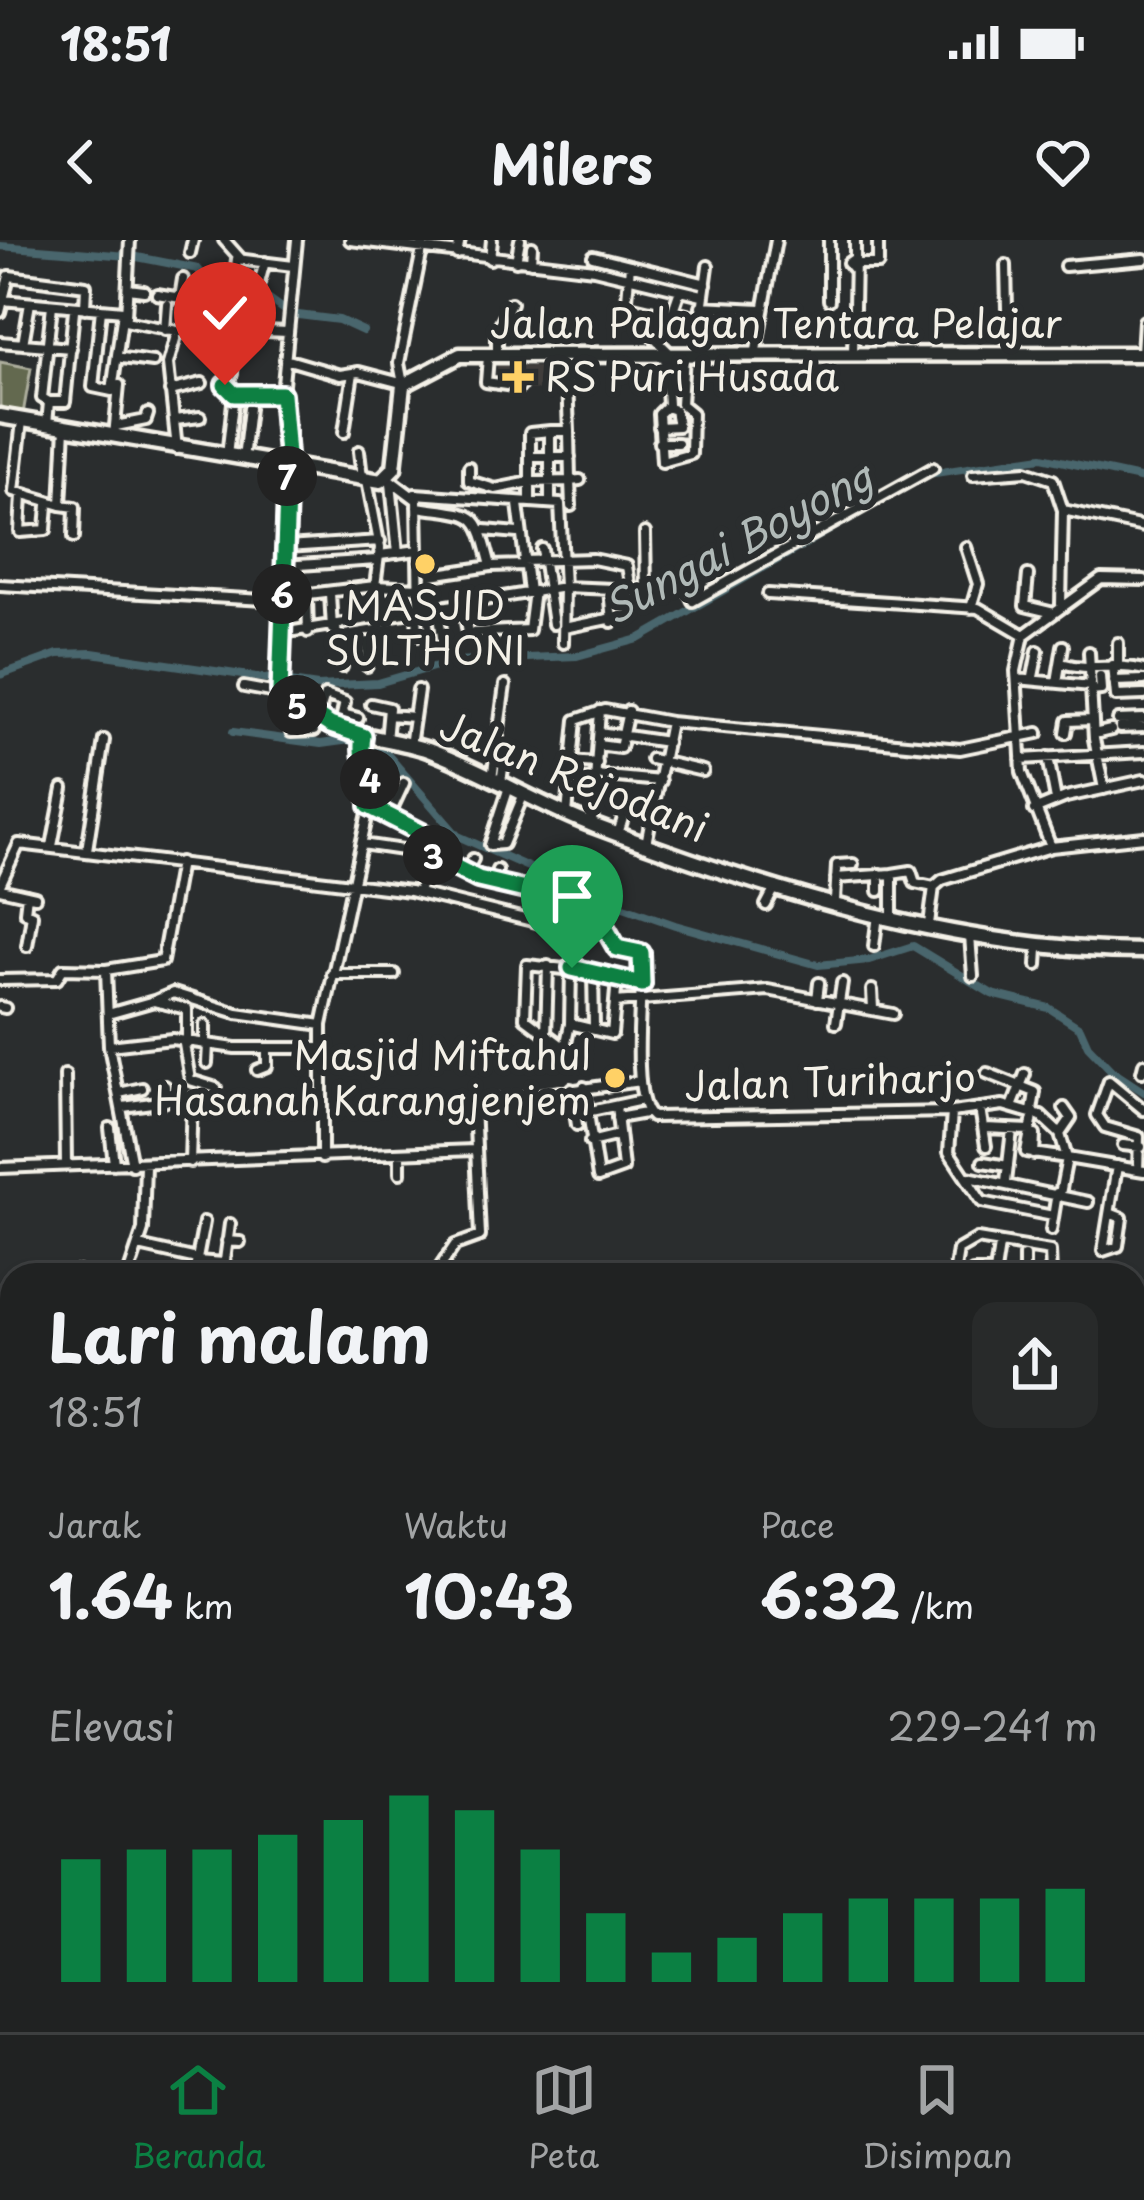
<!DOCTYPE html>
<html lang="id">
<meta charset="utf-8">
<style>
:root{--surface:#202222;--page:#282a2a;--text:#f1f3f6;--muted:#a2a4a5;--line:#3d3f40;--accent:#0b8043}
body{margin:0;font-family:"Playpen Sans",sans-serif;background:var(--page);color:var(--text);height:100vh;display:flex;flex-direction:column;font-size:45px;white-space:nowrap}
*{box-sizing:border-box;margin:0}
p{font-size:39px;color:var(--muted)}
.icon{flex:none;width:66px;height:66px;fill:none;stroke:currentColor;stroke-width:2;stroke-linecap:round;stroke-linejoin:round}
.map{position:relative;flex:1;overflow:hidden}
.details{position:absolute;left:0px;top:1023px;width:1146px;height:771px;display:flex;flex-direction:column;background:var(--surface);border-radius:36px 36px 0 0;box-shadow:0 3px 9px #0004,0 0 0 3px var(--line)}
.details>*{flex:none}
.pin{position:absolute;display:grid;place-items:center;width:102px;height:102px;color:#fff;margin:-123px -51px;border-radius:50% 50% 50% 0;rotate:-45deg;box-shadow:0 0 12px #0007}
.pin .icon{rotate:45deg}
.km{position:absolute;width:60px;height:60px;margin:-30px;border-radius:50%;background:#222;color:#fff;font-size:33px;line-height:60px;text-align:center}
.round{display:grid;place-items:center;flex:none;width:126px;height:126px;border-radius:24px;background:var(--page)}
.overview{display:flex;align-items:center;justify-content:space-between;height:204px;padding:0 48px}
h1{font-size:66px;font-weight:700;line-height:90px}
.metrics{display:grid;grid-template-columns:repeat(3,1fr);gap:18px;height:204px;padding:12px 48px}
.metrics div{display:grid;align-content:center}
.metrics b{font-size:60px;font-weight:700}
.metrics small{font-size:33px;font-weight:400}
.metrics p{font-size:33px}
.chart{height:336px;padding:24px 48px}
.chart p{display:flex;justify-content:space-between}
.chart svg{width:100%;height:216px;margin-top:12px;stroke:var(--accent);stroke-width:6}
.status{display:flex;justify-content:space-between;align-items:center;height:84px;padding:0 60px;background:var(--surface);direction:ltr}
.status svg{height:33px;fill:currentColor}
header{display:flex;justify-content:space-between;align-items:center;height:156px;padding:0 48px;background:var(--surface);font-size:54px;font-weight:700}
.menu{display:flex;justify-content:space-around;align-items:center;height:168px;border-top:3px solid var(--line);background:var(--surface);font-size:33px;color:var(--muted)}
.menu a{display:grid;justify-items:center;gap:6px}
.menu .on{color:var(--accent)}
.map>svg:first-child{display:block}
</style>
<div class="status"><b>18:51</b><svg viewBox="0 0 49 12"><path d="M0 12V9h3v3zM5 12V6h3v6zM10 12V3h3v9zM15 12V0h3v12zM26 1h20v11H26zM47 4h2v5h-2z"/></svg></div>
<header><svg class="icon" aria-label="back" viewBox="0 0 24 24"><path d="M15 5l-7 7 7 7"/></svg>Milers<svg class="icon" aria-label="heart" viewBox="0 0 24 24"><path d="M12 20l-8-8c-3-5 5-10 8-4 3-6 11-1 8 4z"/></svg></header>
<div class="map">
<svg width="1144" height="1792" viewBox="0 0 1144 1792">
<rect width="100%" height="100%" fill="#2a2d2e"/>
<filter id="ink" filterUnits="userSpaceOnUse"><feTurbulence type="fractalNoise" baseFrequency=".00833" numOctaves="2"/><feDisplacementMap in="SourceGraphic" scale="24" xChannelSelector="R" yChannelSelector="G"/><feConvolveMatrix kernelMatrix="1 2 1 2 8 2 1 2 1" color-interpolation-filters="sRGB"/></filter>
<g filter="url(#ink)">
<path fill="#3f3d3a" d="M497 124 539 127 538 150 496 147Z"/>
<path fill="#63694f" stroke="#acad9c" stroke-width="3" d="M0 122 31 128 23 174 0 170Z"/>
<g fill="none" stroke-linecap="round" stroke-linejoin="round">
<path stroke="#4a666d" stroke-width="8" d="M0 6 128 16
M132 16 198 29 208 42 247 41 257 48
M261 53 286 71
M290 74 339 80 363 91
M928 234 1042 217 1144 239
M0 435 58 414 92 413 318 446 378 443 454 421 577 416 639 399 894 253
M233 492 321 504 350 500 387 514 458 596 598 658 675 685 818 725 869 720 913 706 992 754 1049 768 1080 788 1088 806 1112 831 1144 852"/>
<defs>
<path id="minor" d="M224 0 240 18
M350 0 594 29 702 55
M190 13 193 0
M457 14 460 0
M593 16 706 44
M855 18V0
M490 19 492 0
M516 21 520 0
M531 22 532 7
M858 24H878V0
M630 25 626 70 673 116 668 134
M1006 25 1008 113
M1065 26 1144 19
M128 49 144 51
M230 53 255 57 265 22
M157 54 229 66
M180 58 183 39
M2 60 123 71 112 151 93 147 101 69
M829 60V0
M625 65 671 76 680 50
M701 66 761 69
M675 71 699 77
M0 72 9 36 86 46 85 68
M126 76 130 0
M125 81 224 100 228 89 287 92
M228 89 237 19 293 26
M165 90 167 64
M227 100 233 105 232 134 225 145 234 154
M0 102 71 108
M23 104 30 63
M1142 113 1144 81
M696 114 708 26
M853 115 855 18 848 23 853 29
M488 116 486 142 520 147
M497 116V90L511 63
M665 116 668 165 659 174 662 222 691 214 692 173 681 164 684 115
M755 116 776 0
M122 118 153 122
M285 119 340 135 359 132 401 143
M572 139 573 115
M567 142 569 191
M403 144 399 123 424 0
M170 151 202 143
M49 162H65L74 70
M175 180 200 177
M22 181 14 251 61 265 65 187
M47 184 49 162 42 158 52 65
M116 186 146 180 148 174
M659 187 678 186 675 170 666 167
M550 191 530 193V242L570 241 569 191H550V263
M344 192 353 133
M114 196 119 145
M659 203H678
M177 209 168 124 177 92
M359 211 362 237
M227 216 234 154H281
M530 217H570
M243 219 249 168
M288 225 282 154 297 0
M469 227V241L495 249 530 242V262
M973 235 1026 231 1053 240 1063 270 1061 364
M389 239 417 260 419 373
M391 243 398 313
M22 255 20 292 46 290 48 265
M518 264 529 352
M61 265 75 267 74 297
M571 266 570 241 580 240
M417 267C479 276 476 268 491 326L524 325
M1063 270 1144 287
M485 290 518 293
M645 293 646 348
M286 307 380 301
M966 307 978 344 971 368
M542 309 553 384
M380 315 418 310
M523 321 593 319 627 326 631 350
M283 326 377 320
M1028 335 1025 366 1054 373
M0 345 282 361
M375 346 419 348
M609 349 612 382
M330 353 332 389
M768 354 978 368 1024 395
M284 357 375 346 380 308 367 240
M307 357 308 392
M463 364 468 393 529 390 534 351
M438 369 442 397
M429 371 431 335 491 326
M417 373 418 396
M336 388 342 427
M564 388 632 374 638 369V350
M282 393 564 347 560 264 415 254
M563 403 564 347 638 350 684 341 693 361 933 228
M1118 403V423
M338 407 382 401
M481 409 491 405 490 392
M1089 412 1094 499 1104 549
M1061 423C1091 432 1114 422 1144 430
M1113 425 1116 456 1144 455
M367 426 368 402
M1033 437 1038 411
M1017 439 1091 446
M1114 441 1144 440
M1057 442 1063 406
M244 447 282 454
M1091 451 1101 450 1100 436
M371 464 389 468 386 501
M343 474 358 478
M389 475 414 477
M1118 480 1144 479
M670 482 960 509 1038 493
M1120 488 1144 487
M291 492 314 491 325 455 345 462 339 489
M599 492 667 502
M1066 493 1068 481 1092 480
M1094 494 1111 490
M598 505 620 508 628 471
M410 506 418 450
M1048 517 1056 560
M651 519 703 531
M1021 519 1144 512
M570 521 597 523
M596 535 660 541
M492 539 505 445
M569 539 596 540
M370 540 390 545 382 569
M501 542 506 509
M509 547 490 605 503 604 523 556
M595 555 616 557
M369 566 433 600 418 653
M1034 570 1066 557 1144 540
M390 573 404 543
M567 574 576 480 605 470 670 482 646 604
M655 574 675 579
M592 583 600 471
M618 594 627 565 656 570
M362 604 430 614 478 639 538 653 554 683
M52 606 63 549
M1051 607 1144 597
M87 610 104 500
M466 632 473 619
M836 638 892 634
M493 643 497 630
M0 645 19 604 410 651 545 684H603L617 708 642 715C643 748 629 858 652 877L952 872 1003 865 1041 876 1060 894 1067 918 1144 931
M0 649 35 657
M879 651V634
M835 661 837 625 853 624
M766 665 776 646
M892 676V634L911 631 915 643 934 647
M929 684 934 647 942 640 1051 607 1022 532 1016 431 1024 395 1101 339 1144 340
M970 696 973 736
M27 706 32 675 25 672 27 655
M874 706 878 675
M1037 725 1038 709
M571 728 570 784 612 794 615 762
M106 730 109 806 132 925
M593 732 594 786
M332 734H394
M617 738 615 762 768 750 893 774
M0 740 57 739 63 729 106 730 162 721 180 622
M872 750 873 769
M817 760 819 743
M154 761 173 753 237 773 322 785
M0 767 5 768
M108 774 154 761 187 769V804
M836 783 842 743
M570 784 565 808 525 778 527 725 593 732 642 744
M546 796 548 726
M184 804 190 840 216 848
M205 805V785
M109 806 172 799 235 808H320
M207 823 208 805
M257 830 267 826V809
M1142 832 1144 824
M987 833 1035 852 1032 871
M65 835 66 925
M584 847 598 937 623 928 616 866
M571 849 577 885
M119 853 142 848
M123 867 166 861 165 846
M1012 867 1025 834
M980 868 986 906
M586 872 642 860
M1034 872 1026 912 1067 918 1060 954
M952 873 949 912 982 962 1053 976
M617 878 645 873
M110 888 114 924
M985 888 1030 890
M1060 894 1071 878 1064 868
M590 902 619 895
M1123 905 1141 907
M400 914V933
M1034 914 1035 895
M322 918V785L371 559 360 514 363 496
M190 922 192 858
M983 922 1008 926
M0 928 474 910
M1138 930 1139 897 1105 887 1097 875 1109 841 1144 870
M968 937 1088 962
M1006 942 1012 890
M1112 974 1122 978 1118 1006 1103 1011 1117 926
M1051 990 1057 953
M227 1001 240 1002
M139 1006 197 1019
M197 1021 224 1023
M973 1032H995L999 1006
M77 1035 78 1032
M128 1035 143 990 145 925
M194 1035 204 982
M223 1035 230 984
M435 1035 455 1005 480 996 474 864 640 841
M954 1035 958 1010 977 999 1050 1011 1051 1035
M1024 1035V1016
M1137 1092 1141 1080
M0 1101 12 1102
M1134 1105 1144 1107
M1134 1142 1144 1144
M1134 1186 1144 1187
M0 1243 12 1244
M1134 1247 1144 1245
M1134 1289 1144 1286
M0 1299 4 1300
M0 1342 12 1346
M1134 1370 1144 1369
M5 1387V1406L12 1408
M1134 1455H1144
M1134 1483H1144
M10 1488 12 1630
M1134 1523 1144 1524
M1134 1578 1144 1580
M1134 1665 1144 1663
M1134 1720 1141 1722 1143 1734
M1139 1763 1142 1780
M309 1782 312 1792
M410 1782 419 1789 470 1785
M603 1782 674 1792
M722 1782V1792
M1040 1785 1077 1792
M256 1791 285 1792
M90 1792 92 1786 126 1788 160 1782
M220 1792 221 1782
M361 1792 374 1789
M574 1792 575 1782
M1018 1792V1788
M1099 1792 1100 1782"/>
<path id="major" d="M0 176 381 241 394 228 403 145 460 115 1144 114
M288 228 280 449C309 496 382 494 428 510 485 531 538 565 595 586 768 651 959 711 1144 711
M1134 1223 1144 1208
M0 1484 12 1488
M874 1782 905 1792
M1040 1782V1792"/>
</defs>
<use href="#minor" stroke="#f4f1e8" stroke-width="16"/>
<use href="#major" stroke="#f4f1e8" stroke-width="21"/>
<use href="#minor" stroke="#2a2d2e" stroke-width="8"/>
<use href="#major" stroke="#2a2d2e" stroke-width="12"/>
</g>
</g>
<g fill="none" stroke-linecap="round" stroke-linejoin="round" filter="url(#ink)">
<defs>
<path id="route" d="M225 145 234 154H282L288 227 280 452 330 485 363 496C358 522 373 540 369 566L430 597 429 614 478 639 538 653 554 683 603 684 617 708 641 713 642 744 572 728"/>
</defs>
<use href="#route" stroke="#fff" stroke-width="24"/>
<use href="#route" stroke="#0b8043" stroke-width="15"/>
</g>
<g fill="#ffd166" stroke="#2a2d2e" stroke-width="4.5">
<path d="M512 119h12v12h12v12h-12v12h-12v-12h-12v-12h12z"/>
<circle cx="425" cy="324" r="12"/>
<circle cx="615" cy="838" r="12"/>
</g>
<g text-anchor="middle" stroke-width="12" stroke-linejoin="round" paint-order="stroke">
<g font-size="39" fill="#f4f1e8" stroke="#2a2d2e">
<text x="776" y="98">Jalan Palagan Tentara Pelajar</text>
<text transform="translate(574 537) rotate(22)" y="14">Jalan Rejodani</text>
<text transform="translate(830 842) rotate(-2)" y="14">Jalan Turiharjo</text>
</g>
<g font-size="39" fill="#f4f1e8" stroke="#2a2d2e" text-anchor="start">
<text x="545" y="151">RS Puri Husada</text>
<text x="425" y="380" text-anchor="middle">MASJID<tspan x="425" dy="45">SULTHONI</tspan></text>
<text x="591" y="830" text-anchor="end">Masjid Miftahul<tspan x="591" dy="45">Hasanah Karangjenjem</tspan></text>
</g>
<g font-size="42" font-style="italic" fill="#b0b9b7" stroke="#2a2d2e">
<text transform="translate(738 303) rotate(-28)" y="15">Sungai Boyong</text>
</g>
</g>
</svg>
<div class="pin" style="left:572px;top:728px;background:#1e9e55"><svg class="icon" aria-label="arrive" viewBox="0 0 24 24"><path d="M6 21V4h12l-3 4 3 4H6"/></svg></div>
<div class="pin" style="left:225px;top:145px;background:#d93025"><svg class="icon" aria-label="check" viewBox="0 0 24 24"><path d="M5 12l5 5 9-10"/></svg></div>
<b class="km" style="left:433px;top:615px">3</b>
<b class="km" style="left:370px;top:539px">4</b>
<b class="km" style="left:297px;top:465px">5</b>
<b class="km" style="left:282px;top:354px">6</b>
<b class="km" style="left:287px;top:236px">7</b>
<section class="details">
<div class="overview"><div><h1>Lari malam</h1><p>18:51</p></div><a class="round"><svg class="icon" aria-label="share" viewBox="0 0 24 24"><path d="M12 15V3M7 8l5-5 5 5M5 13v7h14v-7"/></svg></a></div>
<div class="metrics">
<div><p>Jarak</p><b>1.64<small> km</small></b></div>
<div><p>Waktu</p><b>10:43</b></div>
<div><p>Pace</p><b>6:32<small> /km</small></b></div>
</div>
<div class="chart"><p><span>Elevasi</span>229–241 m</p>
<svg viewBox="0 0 160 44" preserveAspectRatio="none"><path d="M5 44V19M15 44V17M25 44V17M35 44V14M45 44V11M55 44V6M65 44V9M75 44V17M85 44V30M95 44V38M105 44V35M115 44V30M125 44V27M135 44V27M145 44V27M155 44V25"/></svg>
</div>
</section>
</div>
<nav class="menu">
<a class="on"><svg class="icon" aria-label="home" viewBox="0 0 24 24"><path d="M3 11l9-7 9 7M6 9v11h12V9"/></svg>Beranda</a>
<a><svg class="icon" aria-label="map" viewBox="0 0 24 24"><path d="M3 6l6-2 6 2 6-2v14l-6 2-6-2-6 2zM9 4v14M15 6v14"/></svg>Peta</a>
<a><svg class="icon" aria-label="saved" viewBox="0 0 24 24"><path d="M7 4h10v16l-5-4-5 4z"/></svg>Disimpan</a>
</nav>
